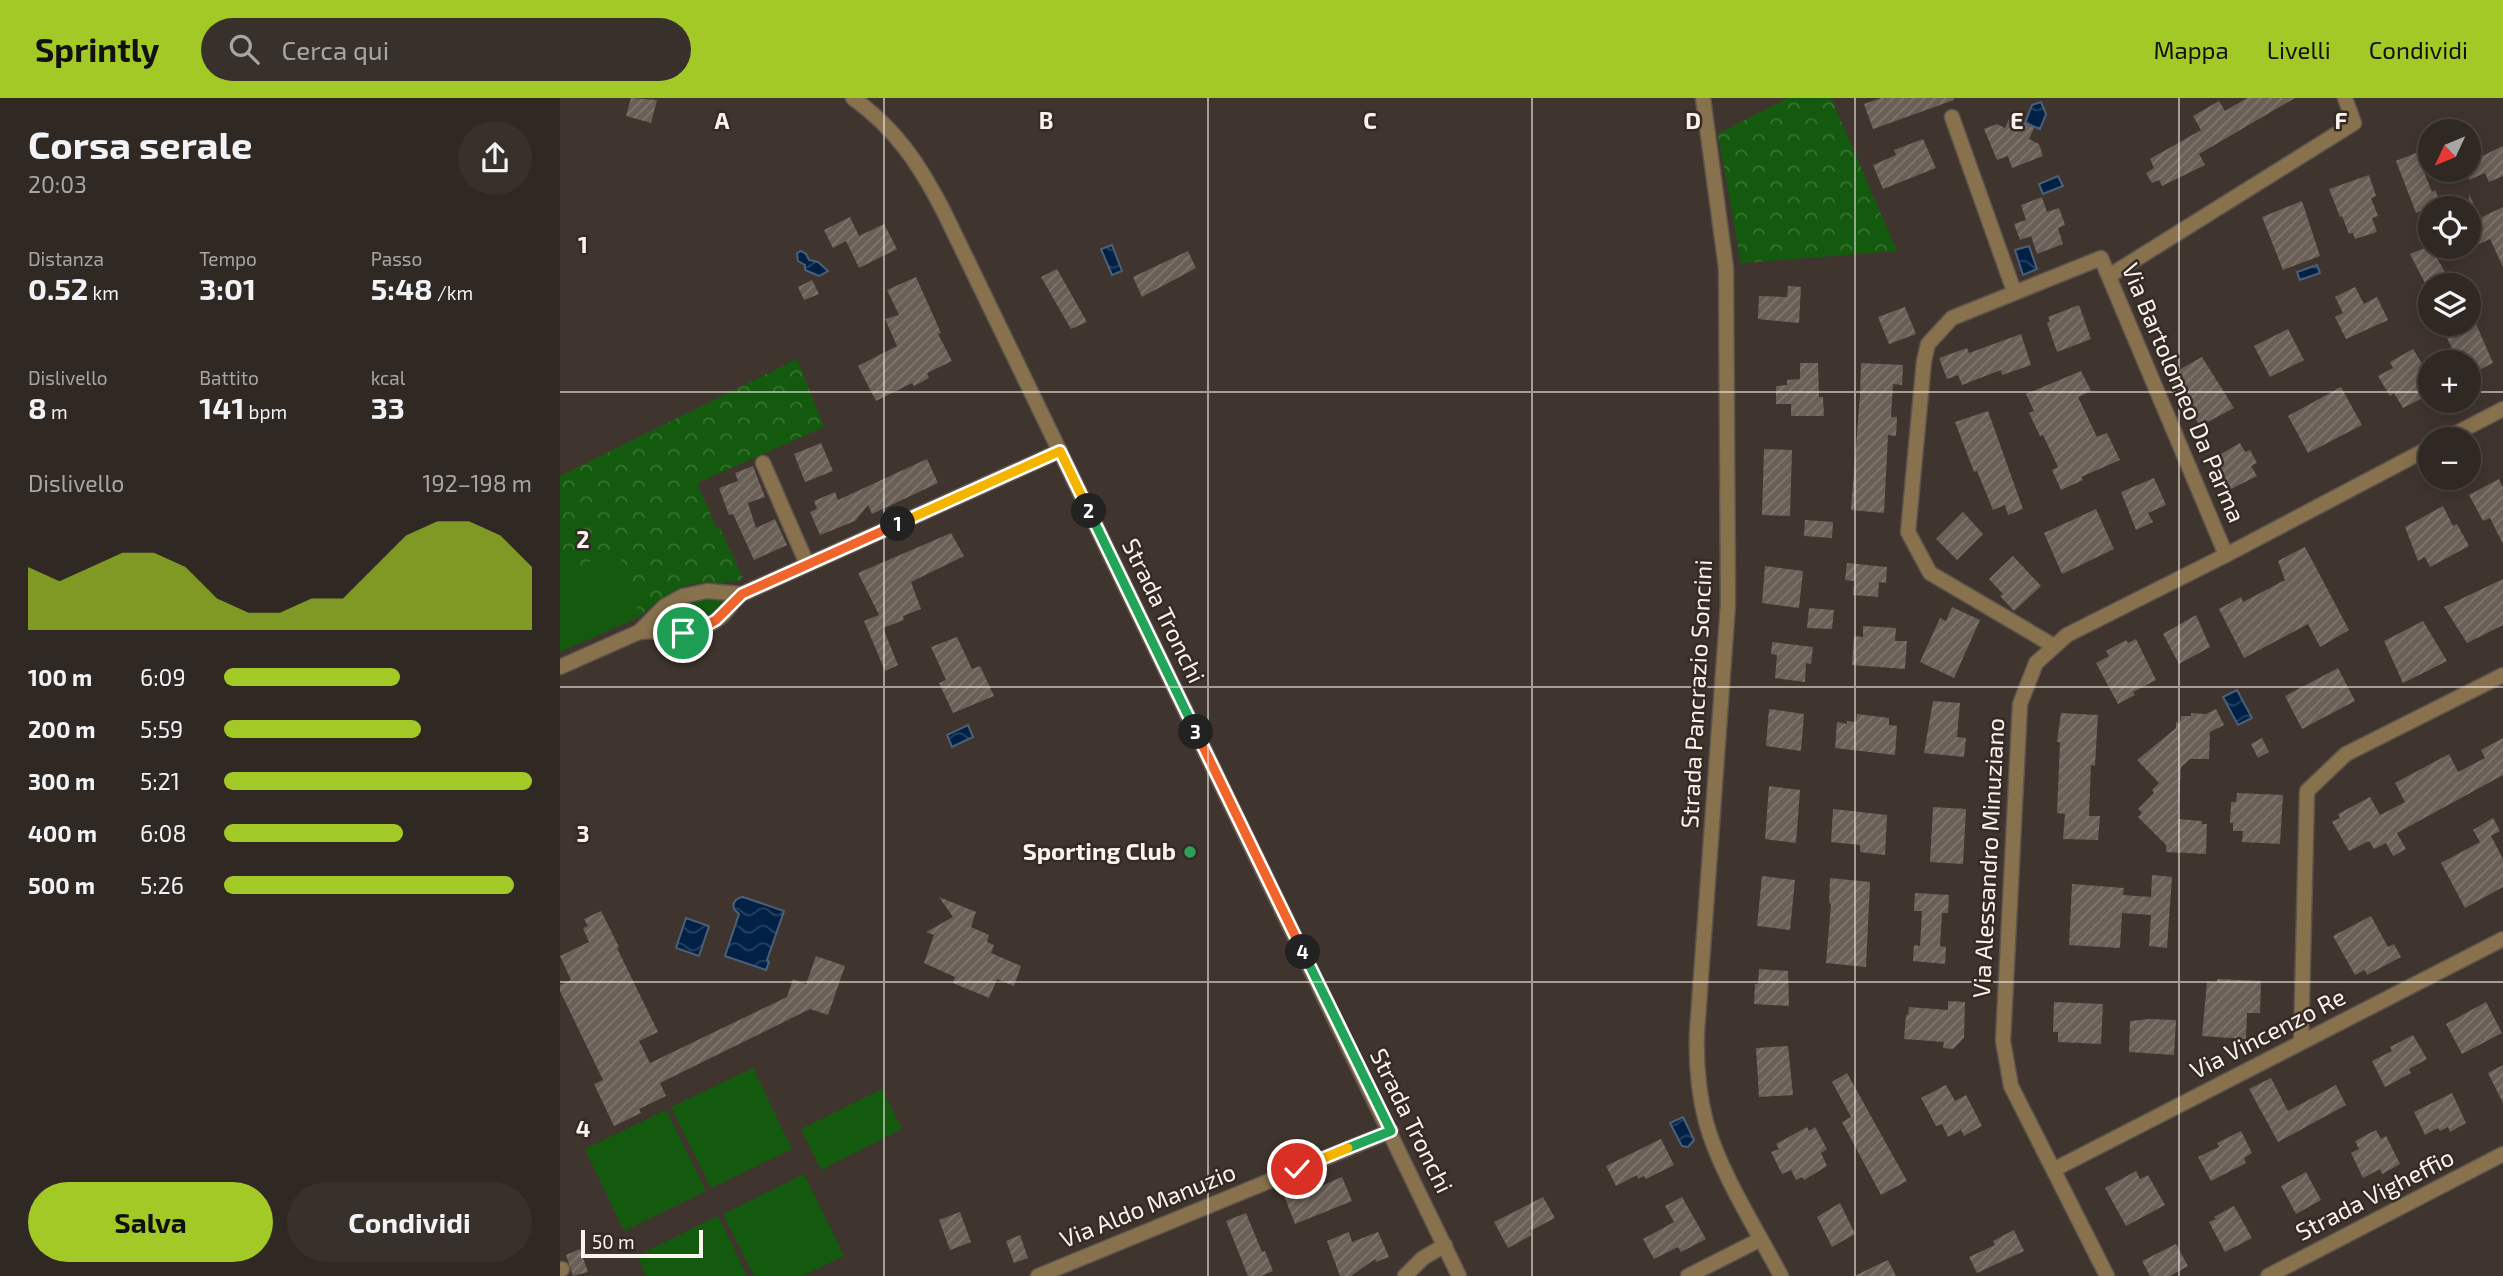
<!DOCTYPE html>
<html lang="it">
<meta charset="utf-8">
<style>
:root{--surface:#302822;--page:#38302a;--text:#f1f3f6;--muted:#a8a6a5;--line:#4b4440;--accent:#a3c927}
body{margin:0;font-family:"Exo 2",sans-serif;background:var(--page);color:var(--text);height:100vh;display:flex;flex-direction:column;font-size:26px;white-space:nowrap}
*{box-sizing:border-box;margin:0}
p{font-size:23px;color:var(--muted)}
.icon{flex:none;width:38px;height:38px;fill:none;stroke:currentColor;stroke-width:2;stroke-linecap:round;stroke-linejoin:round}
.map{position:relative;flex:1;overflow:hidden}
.panel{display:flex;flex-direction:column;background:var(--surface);width:560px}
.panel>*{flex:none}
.needle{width:46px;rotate:226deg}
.controls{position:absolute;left:1858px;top:21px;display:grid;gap:14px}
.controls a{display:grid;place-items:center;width:63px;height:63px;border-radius:50%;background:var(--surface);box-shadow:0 4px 18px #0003,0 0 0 2px var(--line);font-size:35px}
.scale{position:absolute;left:21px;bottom:18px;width:122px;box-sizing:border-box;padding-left:7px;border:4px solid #faf3ee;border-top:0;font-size:19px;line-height:24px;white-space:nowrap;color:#faf3ee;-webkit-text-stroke:5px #352b24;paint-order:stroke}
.pin{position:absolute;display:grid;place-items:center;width:60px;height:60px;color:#fff;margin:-30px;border:4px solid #fff;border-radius:50%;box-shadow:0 2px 7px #0007}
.km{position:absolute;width:35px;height:35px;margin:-18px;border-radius:50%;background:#222;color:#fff;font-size:19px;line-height:35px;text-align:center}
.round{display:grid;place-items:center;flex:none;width:74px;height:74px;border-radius:37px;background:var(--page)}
.overview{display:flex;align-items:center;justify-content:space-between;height:119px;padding:0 28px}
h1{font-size:38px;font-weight:700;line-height:52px}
.figures{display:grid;grid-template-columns:repeat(3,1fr);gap:10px;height:119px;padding:7px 28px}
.figures div{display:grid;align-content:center}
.figures b{font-size:30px;font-weight:700}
.figures small{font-size:19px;font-weight:400}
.figures p{font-size:19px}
.chart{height:196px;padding:14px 28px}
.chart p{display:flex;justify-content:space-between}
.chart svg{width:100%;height:126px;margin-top:7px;fill:var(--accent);opacity:.7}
.action{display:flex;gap:14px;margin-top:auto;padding:14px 28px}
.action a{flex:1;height:80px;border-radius:42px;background:var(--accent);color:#111;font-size:28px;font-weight:700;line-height:80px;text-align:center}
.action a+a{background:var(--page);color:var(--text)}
ul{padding:0 28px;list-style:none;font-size:23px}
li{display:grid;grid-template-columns:112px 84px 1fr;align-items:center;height:52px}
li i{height:18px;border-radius:9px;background:var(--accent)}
header{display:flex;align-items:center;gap:42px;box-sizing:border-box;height:98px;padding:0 35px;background:var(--accent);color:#111}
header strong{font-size:33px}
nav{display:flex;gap:38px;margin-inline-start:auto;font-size:24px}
.search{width:490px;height:63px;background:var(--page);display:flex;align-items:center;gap:18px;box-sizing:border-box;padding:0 24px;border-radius:38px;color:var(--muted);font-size:26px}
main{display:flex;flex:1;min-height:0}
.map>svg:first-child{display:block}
</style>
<header>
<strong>Sprintly</strong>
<div class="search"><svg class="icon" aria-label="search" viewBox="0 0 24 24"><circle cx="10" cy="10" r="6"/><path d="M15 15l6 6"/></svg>Cerca qui</div>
<nav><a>Mappa</a><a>Livelli</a><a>Condividi</a></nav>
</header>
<main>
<section class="panel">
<div class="overview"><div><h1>Corsa serale</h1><p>20:03</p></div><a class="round"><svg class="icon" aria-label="share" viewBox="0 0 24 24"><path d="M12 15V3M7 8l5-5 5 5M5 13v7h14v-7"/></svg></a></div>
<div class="figures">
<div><p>Distanza</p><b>0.52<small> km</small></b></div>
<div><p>Tempo</p><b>3:01</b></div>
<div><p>Passo</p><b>5:48<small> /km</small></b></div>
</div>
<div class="figures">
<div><p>Dislivello</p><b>8<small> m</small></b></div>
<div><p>Battito</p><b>141<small> bpm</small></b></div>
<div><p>kcal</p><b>33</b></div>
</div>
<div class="chart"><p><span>Dislivello</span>192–198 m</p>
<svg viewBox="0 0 160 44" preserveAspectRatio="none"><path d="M0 44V22L10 27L20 22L30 17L40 17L50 22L60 33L70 38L80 38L90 33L100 33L110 22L120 11L130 6L140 6L150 11L160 22V44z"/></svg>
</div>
<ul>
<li><b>100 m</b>6:09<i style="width:57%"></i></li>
<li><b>200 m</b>5:59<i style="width:64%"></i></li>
<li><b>300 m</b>5:21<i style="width:100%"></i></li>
<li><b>400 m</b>6:08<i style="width:58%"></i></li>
<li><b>500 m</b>5:26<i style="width:94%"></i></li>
</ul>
<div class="action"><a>Salva</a><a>Condividi</a></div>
</section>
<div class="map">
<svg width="1943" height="1178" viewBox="0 0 1943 1178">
<defs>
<pattern id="park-crowns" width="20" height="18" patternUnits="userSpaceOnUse" patternTransform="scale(1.75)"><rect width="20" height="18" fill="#145a0e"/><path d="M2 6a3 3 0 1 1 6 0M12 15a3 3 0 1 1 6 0" fill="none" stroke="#377231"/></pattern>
<pattern id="water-waves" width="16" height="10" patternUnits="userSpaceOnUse" patternTransform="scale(1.75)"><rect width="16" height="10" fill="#002145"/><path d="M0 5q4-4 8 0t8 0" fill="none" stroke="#264260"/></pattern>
<pattern id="building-hatch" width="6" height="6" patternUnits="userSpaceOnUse" patternTransform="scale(1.75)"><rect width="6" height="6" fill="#6a5f56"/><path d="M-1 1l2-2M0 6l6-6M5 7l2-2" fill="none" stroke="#80766f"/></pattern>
</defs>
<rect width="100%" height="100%" fill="#40352e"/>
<path fill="#145a0e" d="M56 450 78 505 75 521 0 554V479Z
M131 500H162L164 508 138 527 101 526 99 521 102 517Z
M193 970 232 1051 151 1090 111 1009Z
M322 991 342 1031 261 1072 241 1031Z
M106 1012 146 1093 64 1133 25 1051Z
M244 1076 284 1158 242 1178H194L163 1116Z
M158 1118 187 1178H86L77 1158Z"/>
<path fill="url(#park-crowns)" d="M1228 0H1271L1337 153 1181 165 1158 36Z
M237 261 264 329 137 385 157 431 160 430 183 481C167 488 149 482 132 486 109 491 94 508 75 521L78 505 56 450 0 479V378Z"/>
<path fill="url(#water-waves)" stroke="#4b6078" stroke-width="2" d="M1481 4 1486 16 1480 31 1465 25 1472 7Z
M1498 78 1503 88 1483 96 1479 86Z
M552 147 562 173 552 177 541 151Z
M1469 148 1477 171 1463 177 1455 152Z
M241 153 246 156 249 162 258 164 268 173 259 178 245 172V167L238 163 237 155Z
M1757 167 1760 175 1740 182 1737 174Z
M1677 592 1692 620 1678 627 1663 599Z
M408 627 413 639 392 649 387 637Z
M183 799 224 813 207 862 209 864 206 872 165 858 179 816 174 811C172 804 176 800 183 799Z
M126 820 149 828 139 858 116 850Z
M1123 1019 1134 1042 1128 1049 1122 1048 1110 1025Z"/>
<path fill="url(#building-hatch)" d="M71 0 97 2 91 25 66 18Z
M1321 0H1394V2L1313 31 1304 6Z
M1687 0H1735L1639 56 1645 67 1602 88 1599 82 1592 85 1586 75 1594 70 1590 61 1641 32 1633 18 1659 3 1665 13Z
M1450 19 1474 30 1469 41 1479 46 1483 58 1452 70 1448 58 1437 62 1424 31 1437 26 1445 30Z
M1363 41 1376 70 1323 91 1313 67 1336 57 1334 52Z
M1943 48V78L1929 84 1925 75 1909 82V55L1919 51 1922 58Z
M1861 53 1867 67 1862 69 1872 94 1875 92 1881 105 1856 115 1836 63Z
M1809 77 1816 98 1811 100 1818 118 1812 120 1817 134 1795 141 1793 135 1789 136 1782 118 1780 119 1769 91Z
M1909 96 1920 120 1943 109V169L1930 141 1915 148 1909 133Z
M1482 99 1487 114 1499 110 1505 127 1498 130 1503 146 1477 156 1471 138 1460 142 1454 126 1466 122 1461 107Z
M1742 103 1760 158 1723 172 1702 119Z
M290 119 299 138 324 126 337 151 299 170 286 143 273 150 264 132Z
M1871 147V149L1892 187H1866L1850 156Z
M628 153 636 170 582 199 573 179Z
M497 171 527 224 511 231 481 179Z
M356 179 381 235 378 236 392 263 367 275 369 280 354 288 352 285 316 303 298 268 337 248 325 221 339 217 327 192Z
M252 182 259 196 244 202 238 189Z
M1228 188 1241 189 1239 225 1198 221 1199 198 1227 199Z
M1795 189 1804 206 1817 199 1828 222 1786 241 1775 219 1783 215 1775 199Z
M1519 207 1531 241 1497 254 1487 225 1490 223 1488 219Z
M1345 209 1356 236 1329 246 1318 219Z
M1896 226H1916L1933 265 1909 277V264H1899L1883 232Z
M1728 231 1744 262 1710 279 1694 248Z
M1461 236 1471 267 1442 277 1441 272 1402 287 1398 277 1387 281 1379 260 1407 250 1409 255Z
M1853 251 1871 280V296L1843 310 1834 295 1830 298 1818 278 1833 270 1830 264Z
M1642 259 1674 310 1640 328 1608 278Z
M1240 265H1258L1259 299H1263L1264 318H1231V306H1216V288L1227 287V282L1240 281Z
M1301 265 1343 267 1342 287 1333 286 1331 319H1337L1336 338 1328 337 1324 415 1291 412 1300 297Z
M1521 273 1531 293 1518 299 1537 339 1547 335 1560 362 1521 379 1523 382 1501 392 1492 372 1498 369 1483 337 1480 338 1469 315 1474 313 1466 296Z
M1781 289 1802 327 1748 355 1728 318Z
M1428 313 1463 411 1448 417 1445 407 1433 412 1417 373 1414 374 1395 324Z
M261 345 273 373 245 384 234 356Z
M1680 345 1685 354 1690 352 1697 365 1691 368 1697 378 1671 391 1654 360Z
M1204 351 1232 352 1230 418 1202 417Z
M367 361 378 385 312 416 308 407 295 423 260 437 250 414 257 411 254 403 275 394 278 402Z
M193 368 205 399 188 405 196 430 215 421 227 447 194 462 173 416 169 417 159 390 178 383 175 375Z
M1594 380 1606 407 1588 415 1593 424 1576 432 1561 394Z
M1939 381 1943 390V446L1930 420 1923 423 1909 397Z
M1883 408 1893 428 1897 426 1909 448 1870 469 1865 459 1858 463 1845 429Z
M1536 411 1554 451 1502 476 1484 435Z
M1403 414 1423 436 1397 462 1376 441Z
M1245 422 1273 424 1272 440 1244 438Z
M391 435 404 458 351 484 361 511 343 518 344 522 323 530 338 567 325 573 304 523 319 517 298 475Z
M1745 449 1789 532 1760 549 1748 526 1684 560 1659 511 1681 499 1683 504 1725 482 1718 463Z
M1453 458 1481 488 1454 513 1440 498 1443 496 1429 481Z
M1287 465 1327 469 1326 485 1319 484 1318 499 1293 497 1294 483 1285 482Z
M1205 468 1243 473 1239 510 1202 505Z
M1943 481V527L1907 545 1884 509Z
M1392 509 1420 522 1394 580 1360 564 1380 520 1386 523Z
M1249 510 1274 512 1272 531 1247 530Z
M1636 517 1650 549 1619 566 1603 536Z
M1863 523 1887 563 1843 585 1824 543Z
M1303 528 1336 530 1335 543H1347L1345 571 1292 567 1294 538 1303 539Z
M397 539 412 571 420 568 434 598 393 615 379 585 386 582 371 549Z
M1576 541 1596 582 1573 594 1575 597 1558 606 1536 565 1549 558 1546 553 1566 542 1568 545Z
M1212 544 1253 549 1251 566 1246 565 1245 584 1215 580 1217 557 1211 556Z
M1778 570 1795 603 1742 631 1725 598Z
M1373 603 1400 605 1397 639 1406 640 1404 659 1364 655Z
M1209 611 1244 616 1241 653 1206 648Z
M1656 611 1664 627 1650 634 1649 661H1630L1621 669 1618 721 1642 723V726H1647L1646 756 1606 754V747L1578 719 1582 715 1578 711 1594 695 1592 692 1599 685 1577 662 1616 630V624L1620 625 1621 618H1631V615L1646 616Z
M1501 615 1538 617 1535 668 1531 667 1529 718H1540L1538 742 1503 741 1505 716 1497 715 1500 644H1497Z
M1297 616 1329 620V627L1337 628 1335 657 1275 650 1277 624 1287 626V623L1296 624Z
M1702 640 1709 654 1698 660 1691 646Z
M1943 640V677L1837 735 1846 751 1833 758 1826 745 1814 751 1809 743 1789 753 1772 724 1780 720 1778 716 1810 699 1820 717 1845 704 1835 685 1889 656 1898 674 1925 660 1921 652Z
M1209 688 1240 692 1236 745 1205 741Z
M1677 695 1723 697 1720 746 1682 744 1683 733H1673V725H1670L1671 704H1676Z
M1373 709 1406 711 1403 766 1370 764Z
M1273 711 1327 717 1325 757 1300 754V747L1271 744Z
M1933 720 1940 733 1931 738 1943 761V789L1905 810 1881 765 1920 744 1913 732Z
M1592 777 1612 779 1607 850 1589 848 1591 817 1562 815 1560 850 1509 847 1512 786 1564 790 1563 797 1591 799Z
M1202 778 1235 782 1230 832 1197 828Z
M1270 780 1310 784 1306 869 1266 865 1271 806 1269 805Z
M1355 795 1389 797 1388 815H1382L1381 831 1380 848 1386 849 1385 866 1353 863 1354 847 1360 848 1362 813H1354Z
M379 799 416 814 411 829 429 837 427 844 434 847 431 855 461 868 454 888 437 881 429 900 393 885 395 879 364 865 374 837 366 834 393 819Z
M41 813 59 849 57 850 98 934 79 943 90 965 227 899 233 881 246 886 256 858 285 868 268 917 250 911 100 985 106 998 79 1011 81 1015 54 1028 34 986 43 982 0 893V887L11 882 0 858 29 844 23 830 28 828 24 821Z
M1811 818 1828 849 1834 846 1841 859 1807 877 1805 872 1795 877 1773 838Z
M1199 871 1228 873 1229 908 1194 906 1195 886H1198Z
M1657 881 1701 883 1700 915H1687L1686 941 1642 938 1647 884 1657 885Z
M1388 903 1405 904 1404 940 1393 951 1383 950 1384 944 1344 941 1346 917H1348L1349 909 1388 912Z
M1494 904 1543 906 1541 946 1498 944V934H1493Z
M1926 904 1942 935 1902 956 1886 926Z
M1589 921 1616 922 1614 957 1569 954 1570 923Z
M1853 937 1867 961 1849 971 1851 975 1825 989 1812 963 1832 953 1830 949Z
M1228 948 1233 997 1199 999 1196 950Z
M1943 967V1005L1928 975Z
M1287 975 1347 1083 1321 1097 1282 1024 1291 1019 1272 984Z
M1711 980 1728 1013 1776 987 1786 1007 1718 1044 1689 991Z
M1386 987 1395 1003 1406 997 1422 1028 1404 1038 1401 1032 1388 1039 1382 1026 1376 1028 1361 1000Z
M1892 995 1906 1025 1890 1034 1888 1029 1880 1033 1878 1030 1865 1037 1854 1014Z
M1247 1029 1249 1033 1255 1029 1267 1051 1261 1055 1267 1068 1244 1082 1242 1079 1236 1082 1231 1072 1222 1076 1211 1054 1219 1051 1216 1046Z
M1816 1032 1821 1041 1826 1038 1840 1066 1822 1076 1820 1071 1803 1080 1791 1055 1799 1051 1795 1043Z
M1681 1033 1692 1055 1684 1060 1686 1065 1651 1083 1638 1059 1659 1049 1657 1045Z
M1101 1041 1114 1067 1086 1081 1084 1078 1078 1081 1077 1077 1056 1088 1046 1068Z
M1576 1073 1580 1081 1588 1077 1605 1107 1566 1128 1545 1090Z
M1746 1074 1761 1102 1736 1116 1721 1088Z
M782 1079 792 1103 735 1126 723 1095 745 1086 748 1094Z
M983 1099 995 1120 970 1133 972 1137 948 1150 934 1124Z
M1122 1099 1146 1141 1121 1154 1118 1149 1094 1161 1083 1141 1114 1124 1105 1108Z
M1280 1105 1295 1136 1272 1149 1257 1119Z
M1674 1108 1692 1140 1665 1154 1649 1124 1656 1121 1654 1119Z
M400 1114 411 1144 390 1152 379 1122Z
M686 1115 702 1154 705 1153 713 1173 701 1178H688L666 1123Z
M1454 1132 1464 1153 1417 1175 1409 1159 1435 1147 1433 1143Z
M789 1134 792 1144 818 1134 829 1159 816 1164 815 1161 791 1178H780L767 1143Z
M460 1137 468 1160 454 1165 446 1143Z
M1616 1146 1628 1168 1610 1178H1590L1582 1163Z
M20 1151 28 1174 13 1178 6 1157Z
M1328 1162 1336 1178H1294Z"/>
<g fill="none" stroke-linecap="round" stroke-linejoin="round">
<defs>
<path id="minor" d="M293 0C336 31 359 66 383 112L899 1178
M1143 0 1166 170 1168 506 1137 934C1136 965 1138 994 1146 1024 1159 1073 1197 1132 1221 1178
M1392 19 1454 193
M1549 178 1794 25 1785 0
M1885 341 1943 311
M203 365 247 466
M79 534C110 530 131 542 159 520 169 513 172 502 182 496L500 353
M1494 548 1370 475 1348 434 1364 263 1368 246 1392 220 1541 160 1666 457
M0 569 79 534 105 508 123 498 147 493 182 496
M1741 944 1747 693 1786 656 1943 577
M1495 1071 1943 841
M0 1172 2 1171
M478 1178 831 1033
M845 1178 863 1160 885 1147
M1128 1178 1201 1141
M1547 1178 1451 988 1443 943 1460 606 1476 565 1507 537 1666 457 1871 349
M1708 1178 1943 1056"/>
</defs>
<use href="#minor" stroke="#5e534d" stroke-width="17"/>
<use href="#minor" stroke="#88714d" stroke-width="14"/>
</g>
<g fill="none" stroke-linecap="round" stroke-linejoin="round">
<defs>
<path id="split-1" d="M123 535 142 530 156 522 182 496 338 426"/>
<path id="split-2" d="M338 426 500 353 529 413"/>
<path id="split-3" d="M529 413 636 634"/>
<path id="split-4" d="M636 634 743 854"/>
<path id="split-5" d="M743 854 831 1033 788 1050"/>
<path id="split-6" d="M737 1071 788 1050"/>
</defs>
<use href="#split-1" stroke="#fff" stroke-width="14"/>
<use href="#split-2" stroke="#fff" stroke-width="14"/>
<use href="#split-3" stroke="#fff" stroke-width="14"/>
<use href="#split-4" stroke="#fff" stroke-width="14"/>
<use href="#split-5" stroke="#fff" stroke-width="14"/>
<use href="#split-6" stroke="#fff" stroke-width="14"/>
<use href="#split-1" stroke="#f0652b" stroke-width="9"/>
<use href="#split-2" stroke="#f5b400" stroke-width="9"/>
<use href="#split-3" stroke="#22a559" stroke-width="9"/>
<use href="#split-4" stroke="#f0652b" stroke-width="9"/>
<use href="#split-5" stroke="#22a559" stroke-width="9"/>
<use href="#split-6" stroke="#f5b400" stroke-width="9"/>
</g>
<path fill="none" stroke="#faf3ee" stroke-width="2" stroke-opacity="0.55" d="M324 0V1178M648 0V1178M972 0V1178M1295 0V1178M1619 0V1178M0 294H1871M1909 294H1943M0 589H1943M0 884H1943"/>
<circle fill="#2e9e5b" stroke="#352b24" stroke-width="2.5" cx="630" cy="754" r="7"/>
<g text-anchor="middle" stroke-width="5" stroke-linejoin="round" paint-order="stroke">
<g font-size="24" fill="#faf3ee" stroke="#352b24">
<text transform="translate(1623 295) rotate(67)" y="8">Via Bartolomeo Da Parma</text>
<text transform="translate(603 513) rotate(64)" y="8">Strada Tronchi</text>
<text transform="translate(1137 596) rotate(-87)" y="8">Strada Pancrazio Soncini</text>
<text transform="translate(1429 760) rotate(-87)" y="8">Via Alessandro Minuziano</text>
<text transform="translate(1708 936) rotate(-27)" y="8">Via Vincenzo Re</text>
<text transform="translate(851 1023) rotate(64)" y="8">Strada Tronchi</text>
<text transform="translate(1815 1097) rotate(-27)" y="8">Strada Vigheffio</text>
<text transform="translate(588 1108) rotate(-22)" y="8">Via Aldo Manuzio</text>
</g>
<g font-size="24" font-weight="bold" fill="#faf3ee" stroke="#352b24" text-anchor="end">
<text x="616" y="762">Sporting Club</text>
</g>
</g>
<g font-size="23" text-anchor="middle" font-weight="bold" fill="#faf3ee" stroke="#352b24" stroke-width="5" stroke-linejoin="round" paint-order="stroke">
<text x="162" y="31">A</text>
<text x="486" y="31">B</text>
<text x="810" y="31">C</text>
<text x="1133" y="31">D</text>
<text x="1457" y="31">E</text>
<text x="1781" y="31">F</text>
<text x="23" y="155">1</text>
<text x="23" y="450">2</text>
<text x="23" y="744">3</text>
<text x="23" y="1039">4</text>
</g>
</svg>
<div class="controls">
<a><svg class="needle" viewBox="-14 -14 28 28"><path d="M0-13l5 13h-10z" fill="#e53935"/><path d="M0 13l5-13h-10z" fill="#a8a6a5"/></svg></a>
<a><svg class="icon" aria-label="locate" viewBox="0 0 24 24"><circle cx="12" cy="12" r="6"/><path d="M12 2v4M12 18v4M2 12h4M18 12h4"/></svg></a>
<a><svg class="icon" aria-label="layers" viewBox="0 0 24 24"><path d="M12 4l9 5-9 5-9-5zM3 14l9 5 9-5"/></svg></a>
<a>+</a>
<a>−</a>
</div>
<div class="scale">50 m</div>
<div class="pin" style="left:123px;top:535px;background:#1e9e55"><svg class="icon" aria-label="arrive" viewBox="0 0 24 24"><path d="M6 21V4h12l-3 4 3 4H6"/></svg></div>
<div class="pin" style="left:737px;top:1071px;background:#d93025"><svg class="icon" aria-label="check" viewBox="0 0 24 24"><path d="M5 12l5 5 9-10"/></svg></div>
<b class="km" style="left:338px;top:426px">1</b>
<b class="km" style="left:529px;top:413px">2</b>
<b class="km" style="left:636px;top:634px">3</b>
<b class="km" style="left:743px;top:854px">4</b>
</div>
</main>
